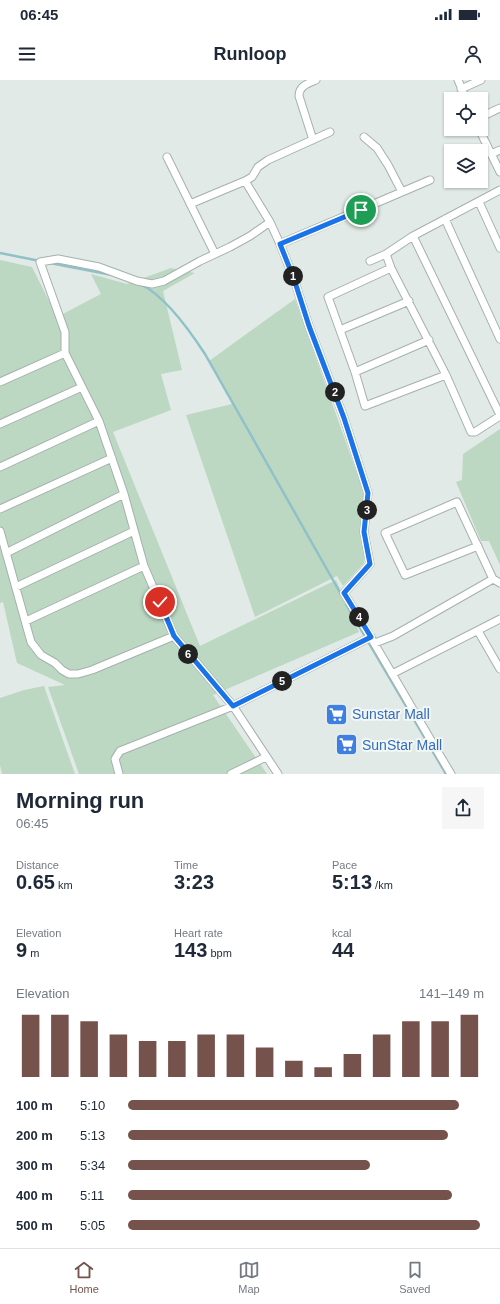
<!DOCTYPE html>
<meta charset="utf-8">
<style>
:root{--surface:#fff;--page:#f6f6f7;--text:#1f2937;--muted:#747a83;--line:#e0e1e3;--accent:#76524d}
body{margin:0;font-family:Helvetica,sans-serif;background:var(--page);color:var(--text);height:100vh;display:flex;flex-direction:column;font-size:15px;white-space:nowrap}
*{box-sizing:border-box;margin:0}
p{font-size:13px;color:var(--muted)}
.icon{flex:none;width:22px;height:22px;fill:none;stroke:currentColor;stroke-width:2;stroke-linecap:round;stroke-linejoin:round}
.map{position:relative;height:694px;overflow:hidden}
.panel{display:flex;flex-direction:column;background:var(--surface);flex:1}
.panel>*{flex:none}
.buttons{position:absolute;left:444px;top:12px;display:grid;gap:8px}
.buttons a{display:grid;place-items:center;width:44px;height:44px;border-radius:0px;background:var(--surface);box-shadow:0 1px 3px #0004;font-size:20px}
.pin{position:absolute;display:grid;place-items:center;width:34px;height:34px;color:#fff;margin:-17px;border:2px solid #fff;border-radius:50%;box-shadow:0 1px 4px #0007}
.km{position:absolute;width:20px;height:20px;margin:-10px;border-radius:50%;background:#222;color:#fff;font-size:11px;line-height:20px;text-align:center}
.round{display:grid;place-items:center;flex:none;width:42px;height:42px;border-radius:0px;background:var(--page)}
.headline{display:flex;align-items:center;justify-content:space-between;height:68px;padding:0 16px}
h1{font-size:22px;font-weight:700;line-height:30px}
.figures{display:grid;grid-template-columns:repeat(3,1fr);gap:6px;height:68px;padding:4px 16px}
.figures div{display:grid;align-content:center}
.figures b{font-size:20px;font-weight:700}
.figures small{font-size:11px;font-weight:400}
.figures p{font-size:11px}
.chart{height:112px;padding:8px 16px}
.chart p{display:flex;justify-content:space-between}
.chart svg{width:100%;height:72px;margin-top:4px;stroke:var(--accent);stroke-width:6}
ul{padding:0 16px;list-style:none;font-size:13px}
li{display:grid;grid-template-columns:64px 48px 1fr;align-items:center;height:30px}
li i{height:10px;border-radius:5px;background:var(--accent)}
.status{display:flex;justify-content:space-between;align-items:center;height:28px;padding:0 20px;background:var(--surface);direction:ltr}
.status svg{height:11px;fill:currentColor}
header{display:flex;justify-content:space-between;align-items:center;height:52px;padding:0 16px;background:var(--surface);font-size:18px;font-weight:700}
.dock{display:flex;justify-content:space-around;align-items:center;height:56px;border-top:1px solid var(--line);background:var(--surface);font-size:11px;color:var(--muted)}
.dock a{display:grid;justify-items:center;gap:2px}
.dock .on{color:var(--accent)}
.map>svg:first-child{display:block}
</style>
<div class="status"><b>06:45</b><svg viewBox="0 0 49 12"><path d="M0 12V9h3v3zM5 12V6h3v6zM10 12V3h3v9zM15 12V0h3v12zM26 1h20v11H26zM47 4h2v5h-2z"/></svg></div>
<header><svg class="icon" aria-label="menu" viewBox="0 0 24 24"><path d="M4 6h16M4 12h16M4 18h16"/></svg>Runloop<svg class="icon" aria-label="person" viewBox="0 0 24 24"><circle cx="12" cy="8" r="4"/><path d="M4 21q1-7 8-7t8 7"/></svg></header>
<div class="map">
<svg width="500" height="694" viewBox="0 0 500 694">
<rect width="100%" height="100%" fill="#e1eae6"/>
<path fill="#bcd8c3" d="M0 180 32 187 57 237 101 214 91 194 127 204 171 188 195 193 163 211 182 290 161 294 171 330 113 352 200 566 336 500 359 552 213 615 267 694H79L48 607 65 605 17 583 3 522 0 523Z
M295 219 364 413V483L343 506 337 496 255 537 186 335 232 324 209 281Z
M500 349V485L489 461H481L456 402 462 400 463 374Z
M44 606 75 694H2L0 685V618L24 610Z"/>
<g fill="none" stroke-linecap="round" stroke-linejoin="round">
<path stroke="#8fc1c8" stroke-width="2.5" d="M0 173 40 181
M50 183 112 195
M142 205C166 217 190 251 205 274L342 516
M346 524 446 694"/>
<defs>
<path id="street" d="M458 0 466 19
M461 9 481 0
M481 37 500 28
M479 49 500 92
M364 57 377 68 388 85 402 112
M313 60 299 16C299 6 307 4 316 0
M491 74 500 70
M167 77 215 174
M430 100 280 164 294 199 309 246 344 338 368 413 364 452 370 484 344 513C381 573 415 634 451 694
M500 110 413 156 386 174 391 188 446 295 471 352H475L500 336
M479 122 500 168
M190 124 245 101
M445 139 500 259
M413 156 500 335
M280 164 270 142 245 101 252 97 258 87 268 80 330 52
M370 181 386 174
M391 188 328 217 355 292 365 326 446 295
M340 250 409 221
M355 292 429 260
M0 302 65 273
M82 307 65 273V252L40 182 58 179 99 187 137 201 152 204 164 201 200 181 230 167 250 156 270 142
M0 344 82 307 99 341 124 414 144 486 174 556 233 626 278 694
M0 387 99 341
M0 429 112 378
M0 451 31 562 41 575 55 583 62 590 69 594H78L92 590 174 556
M478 466 405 495 385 453 457 422 493 499 500 503
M6 473 124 414
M16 507 134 451
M26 541 144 486
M478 551 500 589
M375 563 393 556 493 499
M392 594 500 539
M119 694 115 679 120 671 233 626 371 557
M231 694 266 677"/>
</defs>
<use href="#street" stroke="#a5b1ac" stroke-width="9"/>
<use href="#street" stroke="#fff" stroke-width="7"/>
</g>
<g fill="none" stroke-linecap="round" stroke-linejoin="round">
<defs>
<path id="route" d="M160 522 174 556 233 626 371 557 344 513 370 484 364 452 368 413 344 338 309 246 294 199 280 164 361 130"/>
</defs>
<use href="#route" stroke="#fff" stroke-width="8"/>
<use href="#route" stroke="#1a73e8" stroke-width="5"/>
</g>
<defs>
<symbol id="supermarket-square" viewBox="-11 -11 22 22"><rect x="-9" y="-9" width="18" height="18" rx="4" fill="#3f7fe0" stroke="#f1f7f4"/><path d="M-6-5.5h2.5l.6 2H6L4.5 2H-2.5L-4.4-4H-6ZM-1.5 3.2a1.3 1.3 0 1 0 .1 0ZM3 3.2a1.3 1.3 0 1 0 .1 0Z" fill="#fff"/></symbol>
</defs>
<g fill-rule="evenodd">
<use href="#supermarket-square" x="324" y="622" width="25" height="25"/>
<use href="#supermarket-square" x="334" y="652" width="25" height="25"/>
</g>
<g text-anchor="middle" stroke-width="4" stroke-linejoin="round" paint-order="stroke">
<g font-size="14" fill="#366cbe" stroke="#f1f7f4" text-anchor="start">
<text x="352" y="639">Sunstar Mall</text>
<text x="362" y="670">SunStar Mall</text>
</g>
</g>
</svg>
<div class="buttons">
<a><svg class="icon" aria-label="locate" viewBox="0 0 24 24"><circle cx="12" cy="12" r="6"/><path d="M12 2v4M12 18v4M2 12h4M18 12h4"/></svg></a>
<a><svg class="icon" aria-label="layers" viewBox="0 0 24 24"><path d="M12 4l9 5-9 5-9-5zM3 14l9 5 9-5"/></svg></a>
</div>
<div class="pin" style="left:361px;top:130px;background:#1e9e55"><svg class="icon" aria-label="arrive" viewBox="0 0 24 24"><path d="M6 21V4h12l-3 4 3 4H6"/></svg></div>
<div class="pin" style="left:160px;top:522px;background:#d93025"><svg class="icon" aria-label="check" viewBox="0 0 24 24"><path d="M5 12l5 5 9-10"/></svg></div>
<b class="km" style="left:293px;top:196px">1</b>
<b class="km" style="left:335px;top:312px">2</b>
<b class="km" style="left:367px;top:430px">3</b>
<b class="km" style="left:359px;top:537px">4</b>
<b class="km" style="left:282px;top:601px">5</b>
<b class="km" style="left:188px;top:574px">6</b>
</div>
<section class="panel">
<div class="headline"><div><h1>Morning run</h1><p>06:45</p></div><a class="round"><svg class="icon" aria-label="share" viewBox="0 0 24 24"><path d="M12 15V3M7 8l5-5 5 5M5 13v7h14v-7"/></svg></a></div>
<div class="figures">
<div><p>Distance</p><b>0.65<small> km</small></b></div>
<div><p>Time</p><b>3:23</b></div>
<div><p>Pace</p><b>5:13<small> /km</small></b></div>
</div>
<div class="figures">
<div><p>Elevation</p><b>9<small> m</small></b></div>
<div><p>Heart rate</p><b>143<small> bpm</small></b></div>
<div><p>kcal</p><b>44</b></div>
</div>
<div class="chart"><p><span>Elevation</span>141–149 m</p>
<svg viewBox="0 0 160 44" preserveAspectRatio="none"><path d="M5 44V6M15 44V6M25 44V10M35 44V18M45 44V22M55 44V22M65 44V18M75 44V18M85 44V26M95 44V34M105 44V38M115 44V30M125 44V18M135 44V10M145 44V10M155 44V6"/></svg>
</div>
<ul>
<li><b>100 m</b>5:10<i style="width:93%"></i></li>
<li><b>200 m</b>5:13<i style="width:90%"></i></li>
<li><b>300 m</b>5:34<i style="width:68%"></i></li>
<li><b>400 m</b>5:11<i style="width:91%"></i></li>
<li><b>500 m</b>5:05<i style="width:99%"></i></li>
</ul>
</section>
<nav class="dock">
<a class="on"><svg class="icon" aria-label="home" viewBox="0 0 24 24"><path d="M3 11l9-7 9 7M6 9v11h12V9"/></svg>Home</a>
<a><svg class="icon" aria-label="map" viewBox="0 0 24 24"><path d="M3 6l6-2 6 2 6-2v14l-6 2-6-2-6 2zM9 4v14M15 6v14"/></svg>Map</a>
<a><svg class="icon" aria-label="saved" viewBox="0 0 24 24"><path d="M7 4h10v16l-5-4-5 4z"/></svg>Saved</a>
</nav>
